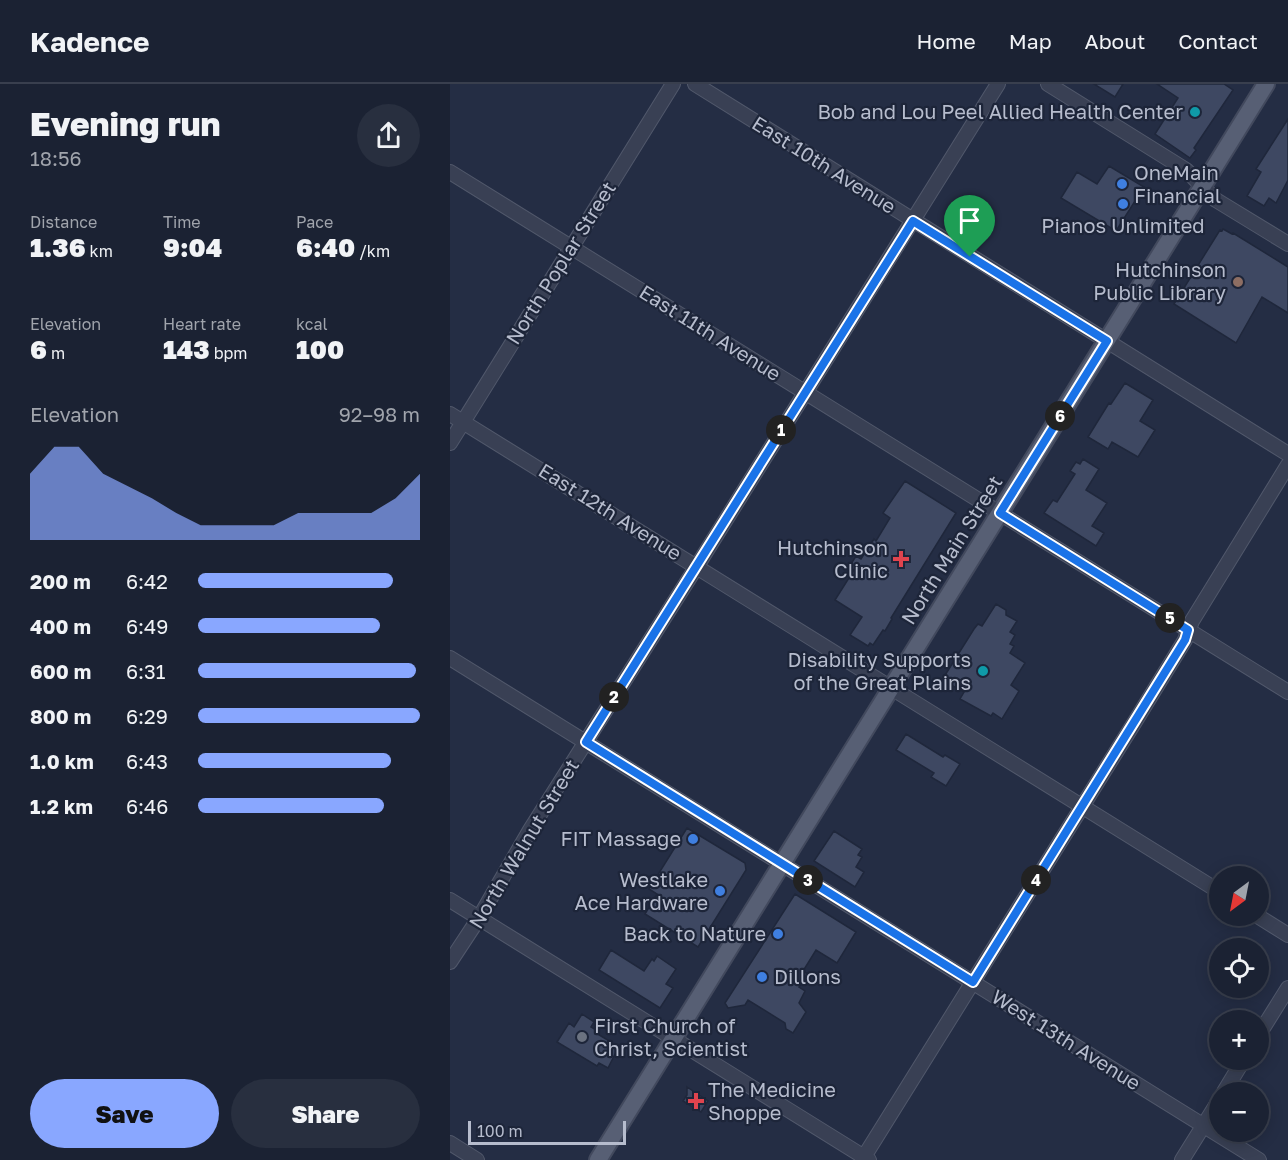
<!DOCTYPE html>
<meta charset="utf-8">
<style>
:root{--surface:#1b2233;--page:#282f3f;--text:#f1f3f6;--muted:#a0a4ac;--line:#393f4e;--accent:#89a7ff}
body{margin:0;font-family:"Golos Text",sans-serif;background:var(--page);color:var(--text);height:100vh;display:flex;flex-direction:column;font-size:22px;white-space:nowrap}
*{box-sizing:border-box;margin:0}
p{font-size:20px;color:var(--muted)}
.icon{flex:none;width:33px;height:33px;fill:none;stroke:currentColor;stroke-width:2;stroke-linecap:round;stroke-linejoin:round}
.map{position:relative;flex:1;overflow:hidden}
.sheet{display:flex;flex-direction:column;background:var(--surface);width:450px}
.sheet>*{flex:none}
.needle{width:39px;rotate:212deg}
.buttons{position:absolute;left:759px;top:782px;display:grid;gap:12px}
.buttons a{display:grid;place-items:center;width:60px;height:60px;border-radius:50%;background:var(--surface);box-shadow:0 3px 15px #0003,0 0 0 2px var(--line);font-size:30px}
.scale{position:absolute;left:18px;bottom:15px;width:158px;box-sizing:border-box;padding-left:6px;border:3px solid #b6bccd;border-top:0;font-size:16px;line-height:21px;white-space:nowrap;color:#b6bccd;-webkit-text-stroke:4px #1d2539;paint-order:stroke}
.pin{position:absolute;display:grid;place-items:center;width:51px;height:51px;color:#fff;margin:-62px -26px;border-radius:50% 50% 50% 0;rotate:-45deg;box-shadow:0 0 6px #0007}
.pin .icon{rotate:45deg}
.km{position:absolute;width:30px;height:30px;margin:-15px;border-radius:50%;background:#222;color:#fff;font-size:16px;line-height:30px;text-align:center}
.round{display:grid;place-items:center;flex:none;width:63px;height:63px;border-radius:32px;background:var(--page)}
.headline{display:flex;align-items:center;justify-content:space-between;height:102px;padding:0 30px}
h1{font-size:33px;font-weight:800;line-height:45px}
.metrics{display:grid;grid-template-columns:repeat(3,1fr);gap:9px;height:102px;padding:6px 30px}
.metrics div{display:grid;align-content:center}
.metrics b{font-size:26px;font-weight:800}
.metrics small{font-size:16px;font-weight:400}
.metrics p{font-size:16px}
.chart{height:168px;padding:12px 30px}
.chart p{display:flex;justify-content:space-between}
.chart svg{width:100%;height:108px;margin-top:6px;fill:var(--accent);opacity:.7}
.primary-button{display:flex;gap:12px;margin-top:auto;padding:12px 30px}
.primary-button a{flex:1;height:69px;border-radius:36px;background:var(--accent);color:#111;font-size:24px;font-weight:800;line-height:69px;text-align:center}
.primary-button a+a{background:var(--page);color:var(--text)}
ul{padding:0 30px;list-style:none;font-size:20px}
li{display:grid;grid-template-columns:96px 72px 1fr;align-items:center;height:45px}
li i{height:15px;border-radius:8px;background:var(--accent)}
header{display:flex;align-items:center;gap:36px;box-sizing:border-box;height:84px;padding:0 30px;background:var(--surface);border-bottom:2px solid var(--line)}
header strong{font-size:28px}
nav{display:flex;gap:33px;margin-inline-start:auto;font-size:21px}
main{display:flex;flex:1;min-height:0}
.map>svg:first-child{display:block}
</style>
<header>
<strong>Kadence</strong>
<nav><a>Home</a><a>Map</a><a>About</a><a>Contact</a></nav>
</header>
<main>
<section class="sheet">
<div class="headline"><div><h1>Evening run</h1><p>18:56</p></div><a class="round"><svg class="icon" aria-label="share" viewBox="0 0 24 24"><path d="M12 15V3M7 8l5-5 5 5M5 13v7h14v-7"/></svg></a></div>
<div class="metrics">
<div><p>Distance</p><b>1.36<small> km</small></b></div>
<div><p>Time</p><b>9:04</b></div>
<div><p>Pace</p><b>6:40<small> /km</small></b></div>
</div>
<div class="metrics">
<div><p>Elevation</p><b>6<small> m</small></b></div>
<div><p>Heart rate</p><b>143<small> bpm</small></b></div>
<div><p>kcal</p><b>100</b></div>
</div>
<div class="chart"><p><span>Elevation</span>92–98 m</p>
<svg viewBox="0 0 160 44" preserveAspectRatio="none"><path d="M0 44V17L10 6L20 6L30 17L40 22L50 27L60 33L70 38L80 38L90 38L100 38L110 33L120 33L130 33L140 33L150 27L160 17V44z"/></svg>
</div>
<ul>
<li><b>200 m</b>6:42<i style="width:88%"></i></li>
<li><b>400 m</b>6:49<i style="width:82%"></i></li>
<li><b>600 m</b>6:31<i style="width:98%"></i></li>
<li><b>800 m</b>6:29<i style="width:100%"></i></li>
<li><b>1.0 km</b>6:43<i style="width:87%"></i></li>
<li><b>1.2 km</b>6:46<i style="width:84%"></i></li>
</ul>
<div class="primary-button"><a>Save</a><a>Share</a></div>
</section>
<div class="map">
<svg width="838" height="1076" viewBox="0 0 838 1076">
<rect width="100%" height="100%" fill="#242d44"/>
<path fill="#3e4862" stroke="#1f273b" stroke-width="1.5" d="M644 0H673L665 13Z
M707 0H774L783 6 744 64 746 66 740 74 705 50 728 14Z
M838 35V96L826 119 819 114 814 122 797 112 811 88 806 85Z
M659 82 694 103 666 147 611 114 627 88 647 100Z
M773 145 782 150 783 149 838 183V229L812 213 786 259 724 220 770 146 772 147Z
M675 299 703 316 690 337 705 346 688 373 662 358 658 365 638 353 659 319 661 320Z
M633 375 649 385 636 406 657 419 642 442 654 449 646 462 594 429 603 416 607 418 625 390 620 387 626 378 630 380Z
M455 397 506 429 441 534 442 535 435 547 433 546 423 561 420 559 418 562 400 551 412 533 385 516 404 486 399 483 406 472 411 475 424 455 426 457 440 434 433 429Z
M546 520 556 526V531L567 537 560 548 565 551 560 560 564 562 560 569 575 579 561 601 569 607 552 635 543 629 541 632 510 615 514 608 492 596 524 545 528 540 532 542Z
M456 650 493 673 495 671 510 680 496 702 481 693 484 689 446 666Z
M237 744 295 779 296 786 248 863 195 830 207 810 199 805Z
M384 747 412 765 408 771 412 773 406 783 414 788 405 803 364 777Z
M345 810 406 848 387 879 366 866 353 887 358 890 349 903 355 907 349 919 356 928 343 949 336 945 335 939 298 916 295 921 278 924 275 919Z
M161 866 194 887 202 875 204 877 207 872 226 885 216 900 223 904 210 924 149 886Z
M132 930 144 938 141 943 148 947 146 949 161 958 159 962 167 966 158 984 149 979 147 982 107 958 119 939 124 943Z
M237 1003 258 1017 251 1028 233 1017 237 1011Z"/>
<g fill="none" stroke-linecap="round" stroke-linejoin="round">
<defs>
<path id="minor" d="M245 0 838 370
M598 0 736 86 766 116 838 160
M0 88 838 608
M0 330 770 808
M0 359 223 0
M0 574 809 1076
M0 816 419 1076
M806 831 838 851
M0 878 29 834 80 746 247 482 548 0
M808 952 838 904
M774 1008 794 975
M0 1059 27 1076
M412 1076 686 636 735 556 742 537 838 381
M732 1076 770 1015"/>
<path id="major" d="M148 1076 816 0"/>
</defs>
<use href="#minor" stroke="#51586b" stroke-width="16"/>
<use href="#major" stroke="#42495d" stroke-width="20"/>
<use href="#minor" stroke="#394054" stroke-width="14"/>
<use href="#major" stroke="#575f74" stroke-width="16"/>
</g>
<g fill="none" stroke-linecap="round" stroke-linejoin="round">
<defs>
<path id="route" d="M463 137 657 257 550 429 738 546 735 556 523 898 136 658Z"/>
</defs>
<use href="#route" stroke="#fff" stroke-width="12"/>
<use href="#route" stroke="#1a73e8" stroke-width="8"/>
</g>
<g fill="#0f9aa8" stroke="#1d2539" stroke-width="2">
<circle cx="745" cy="28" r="6"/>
<circle cx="533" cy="587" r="6"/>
</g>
<g fill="#3f7fe0" stroke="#1d2539" stroke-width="2">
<circle cx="672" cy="100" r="6"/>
<circle cx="673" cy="120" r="6"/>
<circle cx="243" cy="755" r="6"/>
<circle cx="270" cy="807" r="6"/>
<circle cx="328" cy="850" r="6"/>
<circle cx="312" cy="893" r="6"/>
</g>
<circle fill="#8d6e63" stroke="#1d2539" stroke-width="2" cx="788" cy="198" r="6"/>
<g fill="#e0444e" stroke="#1d2539" stroke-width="2">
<path d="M448 466h6v6h6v6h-6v6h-6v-6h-6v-6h6z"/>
<path d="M243 1008h6v6h6v6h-6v6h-6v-6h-6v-6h6z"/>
</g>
<circle fill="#6b7280" stroke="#1d2539" stroke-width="2" cx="132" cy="953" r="6"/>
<g text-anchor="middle" stroke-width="4.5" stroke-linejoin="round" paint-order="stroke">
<g font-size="20" fill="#b6bccd" stroke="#1d2539" text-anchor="end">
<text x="733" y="35">Bob and Lou Peel Allied Health Center</text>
<text x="684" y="96" text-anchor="start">OneMain<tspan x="684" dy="23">Financial</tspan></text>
<text x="673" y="149" text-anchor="middle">Pianos Unlimited</text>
<text x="776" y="193">Hutchinson<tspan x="776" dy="23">Public Library</tspan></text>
<text x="438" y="471">Hutchinson<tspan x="438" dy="23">Clinic</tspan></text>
<text x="521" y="583">Disability Supports<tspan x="521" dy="23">of the Great Plains</tspan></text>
<text x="231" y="762">FIT Massage</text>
<text x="258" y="803">Westlake<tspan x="258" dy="23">Ace Hardware</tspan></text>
<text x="316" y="857">Back to Nature</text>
<text x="324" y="900" text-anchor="start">Dillons</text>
<text x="144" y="949" text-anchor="start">First Church of<tspan x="144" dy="23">Christ, Scientist</tspan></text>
<text x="258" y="1013" text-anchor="start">The Medicine<tspan x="258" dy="23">Shoppe</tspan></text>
</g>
<g font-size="20" fill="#b6bccd" stroke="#1d2539">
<text transform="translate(374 81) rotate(32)" y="7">East 10th Avenue</text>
<text transform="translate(111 179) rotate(-58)" y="7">North Poplar Street</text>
<text transform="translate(260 249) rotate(32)" y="7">East 11th Avenue</text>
<text transform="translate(160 428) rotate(32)" y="7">East 12th Avenue</text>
<text transform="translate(502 466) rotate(-58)" y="7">North Main Street</text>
<text transform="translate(74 760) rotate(-59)" y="7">North Walnut Street</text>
<text transform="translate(616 956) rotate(32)" y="7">West 13th Avenue</text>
</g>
</g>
</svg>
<div class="buttons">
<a><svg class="needle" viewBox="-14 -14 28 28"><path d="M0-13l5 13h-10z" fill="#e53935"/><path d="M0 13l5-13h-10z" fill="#a0a4ac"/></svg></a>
<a><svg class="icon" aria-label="locate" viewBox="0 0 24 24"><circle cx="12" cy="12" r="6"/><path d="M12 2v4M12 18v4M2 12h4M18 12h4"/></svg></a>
<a>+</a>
<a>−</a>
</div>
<div class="scale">100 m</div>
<div class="pin" style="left:520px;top:173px;background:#1e9e55"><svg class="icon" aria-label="arrive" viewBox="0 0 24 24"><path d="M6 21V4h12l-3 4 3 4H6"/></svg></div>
<b class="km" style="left:331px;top:346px">1</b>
<b class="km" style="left:164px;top:613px">2</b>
<b class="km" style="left:358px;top:796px">3</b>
<b class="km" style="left:586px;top:796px">4</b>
<b class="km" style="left:720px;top:534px">5</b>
<b class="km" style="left:610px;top:332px">6</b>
</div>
</main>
